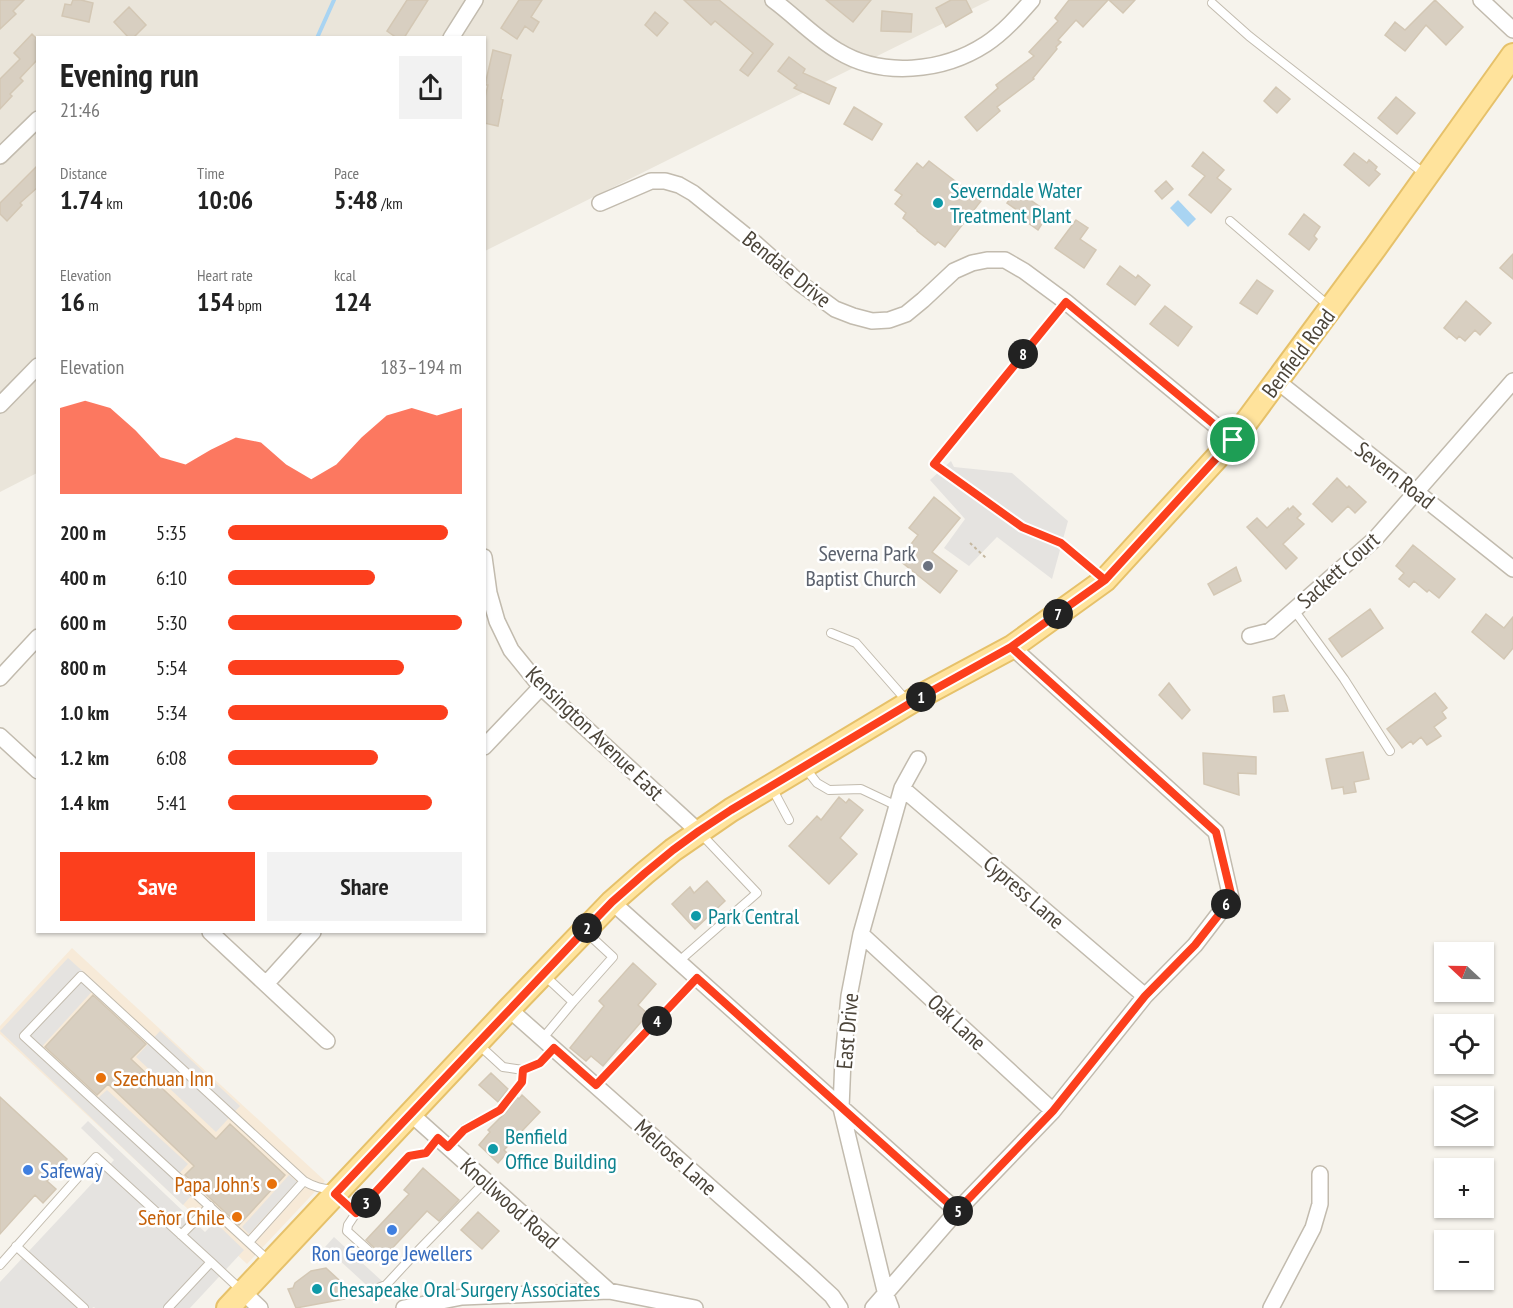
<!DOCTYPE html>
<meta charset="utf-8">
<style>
:root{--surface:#fff;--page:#f2f2f2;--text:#222;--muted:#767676;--accent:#fc3f1d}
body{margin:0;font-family:"PT Sans Narrow",sans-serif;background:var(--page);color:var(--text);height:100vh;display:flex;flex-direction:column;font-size:22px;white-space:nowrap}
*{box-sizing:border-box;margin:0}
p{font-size:20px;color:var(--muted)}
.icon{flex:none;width:33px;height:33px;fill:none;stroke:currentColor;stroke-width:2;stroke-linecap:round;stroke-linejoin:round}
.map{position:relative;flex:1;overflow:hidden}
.drawer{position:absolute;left:36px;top:36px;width:450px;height:897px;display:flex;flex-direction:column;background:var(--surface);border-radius:0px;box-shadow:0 2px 4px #0004}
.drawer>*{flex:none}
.needle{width:39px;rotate:292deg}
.tools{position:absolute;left:1434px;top:942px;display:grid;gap:12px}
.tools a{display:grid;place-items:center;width:60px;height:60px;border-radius:0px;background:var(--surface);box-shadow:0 2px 4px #0004;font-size:30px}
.pin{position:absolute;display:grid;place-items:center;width:51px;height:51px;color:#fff;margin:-26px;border:3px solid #fff;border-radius:50%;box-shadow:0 2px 6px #0007}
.km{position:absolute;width:30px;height:30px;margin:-15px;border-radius:50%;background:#222;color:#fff;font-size:16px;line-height:30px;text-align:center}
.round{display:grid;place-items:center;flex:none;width:63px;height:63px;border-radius:0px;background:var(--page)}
.headline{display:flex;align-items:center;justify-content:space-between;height:102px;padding:0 24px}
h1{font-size:33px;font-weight:600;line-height:45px}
.metrics{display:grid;grid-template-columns:repeat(3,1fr);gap:9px;height:102px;padding:6px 24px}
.metrics div{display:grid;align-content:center}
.metrics b{font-size:26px;font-weight:600}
.metrics small{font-size:16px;font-weight:400}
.metrics p{font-size:16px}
.chart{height:168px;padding:12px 24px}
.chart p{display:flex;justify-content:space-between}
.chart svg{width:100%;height:108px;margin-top:6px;fill:var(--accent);opacity:.7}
.cta{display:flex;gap:12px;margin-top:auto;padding:12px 24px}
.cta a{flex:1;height:69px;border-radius:0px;background:var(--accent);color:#fff;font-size:24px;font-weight:600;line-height:69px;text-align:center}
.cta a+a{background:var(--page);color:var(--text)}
ul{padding:0 24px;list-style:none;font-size:20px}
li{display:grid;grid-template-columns:96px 72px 1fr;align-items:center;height:45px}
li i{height:15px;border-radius:8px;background:var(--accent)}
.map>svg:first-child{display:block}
</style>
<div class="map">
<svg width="1513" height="1308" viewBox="0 0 1513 1308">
<rect width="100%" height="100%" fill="#f6f3ec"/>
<path fill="#eae5da" d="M0 0H990L485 251 484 38H38L37 473 0 492Z"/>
<path fill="#f7ead8" d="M72 948 325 1181 247 1264 0 1034V1026Z"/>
<path fill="#e5e3e0" d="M951 461 954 467 1012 473 1068 521 1052 579 997 537 969 566 944 548 965 519 930 480Z
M68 958 98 985 38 1051 92 1103 107 1090 188 1164 174 1179 191 1196 183 1205 0 1031Z
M160 1031 240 1106 216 1132 136 1057Z
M88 1121 205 1232 215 1222 244 1250 190 1308H95L94 1307 92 1308H0V1282L114 1160 81 1128Z
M289 1175 297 1182 249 1234 242 1227Z
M334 1237 383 1282 374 1292 325 1247Z"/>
<path fill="#a9d4f2" d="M1178 200 1196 219 1188 227 1170 208Z"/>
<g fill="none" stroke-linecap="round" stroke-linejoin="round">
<path stroke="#a9d4f2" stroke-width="4" d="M317 38 334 0"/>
</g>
<path fill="#d8cfc1" stroke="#d3c7b4" stroke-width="1.5" d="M0 0H24L13 11 16 14 0 29Z
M73 0H81L93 3 89 22 62 16 65 4 71 5Z
M407 0H428L404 38H397L387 31Z
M519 0H542L531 17 539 22 533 32 525 26 517 39 501 28Z
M684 0H719L773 44 748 76 740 70 753 53 715 21 711 25Z
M826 0H871L853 22Z
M951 0H966L972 12 946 27 936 8Z
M1069 0H1108L1083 27 1076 20 1058 40 1061 42 1056 47 1057 49 1033 78 1034 79 997 107 1000 111 977 131 965 117 998 88 996 85 1034 56 1029 52 1058 21 1055 18Z
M1109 0H1135L1123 13Z
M1435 0 1463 27 1446 45 1426 25 1405 51 1385 35 1395 22 1405 30Z
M129 7 146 25 133 38H129L114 22Z
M882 11 912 14 911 32 881 31Z
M655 12 668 23 657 36 645 25Z
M32 34 38 40V59L20 78 23 81 10 94 12 96 0 109V79L20 59 14 53Z
M493 50 511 55 501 99 503 100 498 126 484 123V102L488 85H485Z
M789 57 805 69 803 73 836 88 829 104 794 88 797 85 778 71Z
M1276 87 1290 99 1277 113 1264 101Z
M1396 97 1415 113 1397 134 1378 118Z
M854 107 882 124 872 140 844 124Z
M1203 152 1224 170 1217 178 1231 189 1211 213 1189 195 1205 176 1192 166Z
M1354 153 1367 163 1369 160 1377 167 1375 170 1380 174 1369 186 1344 165Z
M929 161 981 201 945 247 938 242 935 245 917 231V230L903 218 906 213 895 204 902 195 895 190 917 163 923 168Z
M38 165V187L20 203 22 205 7 221 0 214V203Z
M1166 181 1173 189 1162 199 1155 191Z
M1016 190 1049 213 1038 230 1021 218 1024 215 1007 203Z
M1304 214 1320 227 1314 236 1317 239 1309 250 1289 234Z
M1076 220 1088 228 1080 239 1096 250 1084 268 1055 248Z
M1513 254V279L1500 268Z
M1120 266 1136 278 1138 275 1150 285 1135 305 1107 284Z
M1257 280 1273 291 1257 314 1240 303Z
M1466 301 1491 323 1480 335 1475 330 1465 341 1459 336 1457 339 1444 328Z
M1165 306 1192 327 1178 346 1150 324Z
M1337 478 1347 488 1349 486 1366 502 1355 513 1348 506 1332 522 1313 504Z
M934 497 960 518 932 552 957 571 940 593 899 560 918 535 909 528Z
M1293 506 1301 514 1297 518 1304 524 1283 544 1297 558 1286 569 1247 527 1257 518 1267 528 1288 508 1289 510Z
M1413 545 1455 579 1439 598 1429 590 1427 592 1414 581 1409 587 1399 579 1404 573 1396 566Z
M1236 567 1241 581 1214 595 1208 584Z
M1370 609 1383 628 1342 657 1329 639Z
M1486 614 1504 628 1513 617V648L1504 659 1472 632Z
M1169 683 1190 710 1182 719 1159 695Z
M1435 693 1447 708 1442 712 1446 718 1434 727 1441 736 1427 745 1421 737 1413 744 1411 741 1402 748 1387 729Z
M1284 695 1288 711 1274 712 1273 697Z
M1363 752 1369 779 1354 782 1356 792 1344 794 1343 787 1332 789 1326 759Z
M1203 753 1256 757V774L1238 773 1239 795 1204 784Z
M839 797 846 803 849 799 863 810 840 838 857 854 829 884 789 846 817 816 821 820Z
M707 881 725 901 695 929 672 904 690 887 694 893Z
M633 963 656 984 638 1005 648 1014 603 1066 591 1056 586 1061 570 1048 604 1006 599 1001Z
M93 995 146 1044 131 1059 216 1139 230 1124 285 1175 239 1225 185 1175 194 1166 108 1084 97 1095 45 1047Z
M491 1073 508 1089 498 1102 479 1085Z
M522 1095 540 1112 504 1150 507 1153 498 1163 479 1145 490 1132 488 1130 507 1111 517 1097 519 1099Z
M0 1097 67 1159 47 1181 56 1189 43 1203 35 1195 0 1234Z
M423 1168 459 1200 439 1221 427 1211 384 1257 366 1240 409 1194 404 1190Z
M478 1212 499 1231 482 1249 461 1230Z
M326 1268 341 1282 345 1299 296 1308 288 1289 293 1288 295 1283 311 1271Z"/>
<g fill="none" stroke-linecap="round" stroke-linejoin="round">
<defs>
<path id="lane" d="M1212 3 1249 36 1426 175
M1230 221 1329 306
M1066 302 934 464 1022 527 1061 543 1102 577
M1294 610 1344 679 1390 751
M831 633 856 643 906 700
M806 769 817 783 829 790 861 789 897 806
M772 788 789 820
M678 962 757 893 702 835
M573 1002 613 957 586 932
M543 1038 573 1002 544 975
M478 1044 503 1067 523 1070 540 1063 554 1048
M596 1085 697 978
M448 1147 464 1129 500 1110 522 1081 523 1070
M304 1181C312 1186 324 1190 334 1189
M336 1195 356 1213 409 1156 427 1153 438 1138
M356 1213 348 1225 347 1231 368 1250
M181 1235 210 1206
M249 1242 304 1181 81 976 24 1036 270 1262
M16 1246 84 1308
M211 1262 242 1291
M0 1265 96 1157 211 1262 168 1308
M361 1289 368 1292 386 1285 411 1258 485 1182"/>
<path id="street" d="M773 0C795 16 814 37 838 51 882 78 943 72 986 44 1004 32 1018 16 1032 0
M1481 0 1513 30
M451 38 475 0
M0 156 38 119
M600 203 651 181H665L679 185 693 193 755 243 801 284 835 309 853 316 872 321 889 320 906 314 923 300 954 271 972 263 987 260H1005L1024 271 1066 302 1233 440
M1277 381 1513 569
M0 405 38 366
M484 557 489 593 497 621 511 650 541 687 699 832
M1250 636 1270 631 1375 539 1513 381
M0 678 38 637
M0 736 38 771
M484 747 541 687
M902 788 1145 996
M612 902 957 1211
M210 932 327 1041
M861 934 1053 1111
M266 984 313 932
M509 1009 805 1271 832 1296 840 1308
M411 1114 609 1291
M243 1292 260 1308
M404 1308 462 1297 609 1291 695 1308
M873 1308 957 1211 1053 1111 1145 996 1195 945 1231 898 1216 832 1012 647
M891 1308 886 1295 841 1108 843 1059 849 996 861 934 902 788 918 759
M1271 1308 1313 1228 1320 1204V1174"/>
<path id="primary" d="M228 1308 509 1009 612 902 645 873 673 850 731 810 919 697 1012 647 1105 580 1233 440 1375 248 1513 55"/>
</defs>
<use href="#lane" stroke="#c2bbae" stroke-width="10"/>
<use href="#street" stroke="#c2bbae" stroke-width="18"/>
<use href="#primary" stroke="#e6c16a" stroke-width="26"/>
<path stroke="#c4b79f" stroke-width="2" stroke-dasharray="3 3" stroke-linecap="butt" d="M970 543 986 558"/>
<use href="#lane" stroke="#fff" stroke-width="8"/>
<use href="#street" stroke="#fff" stroke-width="15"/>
<use href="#primary" stroke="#ffe39c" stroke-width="22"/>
</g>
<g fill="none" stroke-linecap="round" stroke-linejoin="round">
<defs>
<path id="route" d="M1233 440 1105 580 1011 647 919 698 731 810 699 831 673 850 645 873 612 902 585 930 335 1194 356 1213 409 1156 426 1153 438 1138 448 1147 464 1130 500 1110 522 1082 523 1070 540 1063 554 1048 596 1085 697 978 957 1211 1053 1111 1145 996 1195 945 1232 898 1216 832 1011 647 1105 580 1061 543 1022 527 934 464 1066 302 1233 440"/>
</defs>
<use href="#route" stroke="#fff" stroke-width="12"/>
<use href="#route" stroke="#fc3f1d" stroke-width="8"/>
</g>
<g fill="#0f9aa8" stroke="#fff" stroke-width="2">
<circle cx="938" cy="203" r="6"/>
<circle cx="696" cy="916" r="6"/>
<circle cx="493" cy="1149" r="6"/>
<circle cx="317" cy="1289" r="6"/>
</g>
<circle fill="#6b7280" stroke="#fff" stroke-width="2" cx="928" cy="566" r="6"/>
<g fill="#e8710a" stroke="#fff" stroke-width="2">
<circle cx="101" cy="1078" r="6"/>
<circle cx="272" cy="1184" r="6"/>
<circle cx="237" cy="1217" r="6"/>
</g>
<g fill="#3f7fe0" stroke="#fff" stroke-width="2">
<circle cx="28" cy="1170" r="6"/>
<circle cx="392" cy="1230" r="6"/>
</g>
<g text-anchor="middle" stroke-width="5" stroke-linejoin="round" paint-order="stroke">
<g font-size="22" fill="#0d838f" stroke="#fff" text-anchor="start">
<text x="950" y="198">Severndale Water<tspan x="950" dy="25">Treatment Plant</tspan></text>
<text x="708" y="924">Park Central</text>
<text x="505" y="1144">Benfield<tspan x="505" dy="25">Office Building</tspan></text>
<text x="329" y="1297">Chesapeake Oral Surgery Associates</text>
</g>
<g font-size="22" fill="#4b4439" stroke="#fff">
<text transform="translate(787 269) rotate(39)" y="8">Bendale Drive</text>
<text transform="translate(1298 353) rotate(-53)" y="8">Benfield Road</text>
<text transform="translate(1395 475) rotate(38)" y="8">Severn Road</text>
<text transform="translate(1338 570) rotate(-42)" y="8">Sackett Court</text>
<text transform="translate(595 733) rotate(44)" y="8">Kensington Avenue East</text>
<text transform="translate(1024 892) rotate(41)" y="8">Cypress Lane</text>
<text transform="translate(957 1022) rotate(43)" y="8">Oak Lane</text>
<text transform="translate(847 1031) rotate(-85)" y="8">East Drive</text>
<text transform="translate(676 1157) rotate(42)" y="8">Melrose Lane</text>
<text transform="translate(510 1203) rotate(42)" y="8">Knollwood Road</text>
</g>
<g font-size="22" fill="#5b616d" stroke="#fff" text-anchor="end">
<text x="916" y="561">Severna Park<tspan x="916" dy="25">Baptist Church</tspan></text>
</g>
<g font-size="22" fill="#c56008" stroke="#fff" text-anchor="end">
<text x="113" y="1086" text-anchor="start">Szechuan Inn</text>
<text x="260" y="1192">Papa John's</text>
<text x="225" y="1225">Señor Chile</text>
</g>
<g font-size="22" fill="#366cbe" stroke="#fff" text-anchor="start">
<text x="40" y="1178">Safeway</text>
<text x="392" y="1261" text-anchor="middle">Ron George Jewellers</text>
</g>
</g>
</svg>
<div class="tools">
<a><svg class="needle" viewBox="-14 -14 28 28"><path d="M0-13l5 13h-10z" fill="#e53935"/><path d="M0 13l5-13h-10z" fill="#767676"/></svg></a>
<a><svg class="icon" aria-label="locate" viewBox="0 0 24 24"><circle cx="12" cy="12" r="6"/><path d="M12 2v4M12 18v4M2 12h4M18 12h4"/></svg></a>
<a><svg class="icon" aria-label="layers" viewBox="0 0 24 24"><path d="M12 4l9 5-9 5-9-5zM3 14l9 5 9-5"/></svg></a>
<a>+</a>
<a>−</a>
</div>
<div class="pin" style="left:1233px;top:440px;background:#1e9e55"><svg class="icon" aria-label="arrive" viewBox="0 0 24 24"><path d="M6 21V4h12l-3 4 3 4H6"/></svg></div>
<b class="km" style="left:921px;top:697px">1</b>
<b class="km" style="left:587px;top:928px">2</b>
<b class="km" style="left:366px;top:1203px">3</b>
<b class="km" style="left:657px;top:1021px">4</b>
<b class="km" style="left:958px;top:1211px">5</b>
<b class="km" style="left:1226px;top:904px">6</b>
<b class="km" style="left:1058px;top:614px">7</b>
<b class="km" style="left:1023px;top:354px">8</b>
<section class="drawer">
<div class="headline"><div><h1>Evening run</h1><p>21:46</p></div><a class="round"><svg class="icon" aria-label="share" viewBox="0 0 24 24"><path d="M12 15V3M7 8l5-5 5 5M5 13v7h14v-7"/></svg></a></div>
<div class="metrics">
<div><p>Distance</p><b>1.74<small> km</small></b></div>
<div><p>Time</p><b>10:06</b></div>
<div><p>Pace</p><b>5:48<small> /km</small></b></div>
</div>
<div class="metrics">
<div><p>Elevation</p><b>16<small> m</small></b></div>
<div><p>Heart rate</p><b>154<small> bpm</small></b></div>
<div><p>kcal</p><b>124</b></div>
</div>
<div class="chart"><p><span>Elevation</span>183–194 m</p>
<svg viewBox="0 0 160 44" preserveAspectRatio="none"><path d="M0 44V9L10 6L20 9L30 18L40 29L50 32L60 26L70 21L80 23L90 32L100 38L110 32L120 21L130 12L140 9L150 12L160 9V44z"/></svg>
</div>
<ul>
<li><b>200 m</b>5:35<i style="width:94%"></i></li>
<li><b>400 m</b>6:10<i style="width:63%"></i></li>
<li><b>600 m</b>5:30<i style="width:100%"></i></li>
<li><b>800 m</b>5:54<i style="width:75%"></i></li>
<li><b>1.0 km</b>5:34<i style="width:94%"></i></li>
<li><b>1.2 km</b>6:08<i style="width:64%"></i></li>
<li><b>1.4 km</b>5:41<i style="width:87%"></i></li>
</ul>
<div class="cta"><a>Save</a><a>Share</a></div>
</section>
</div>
